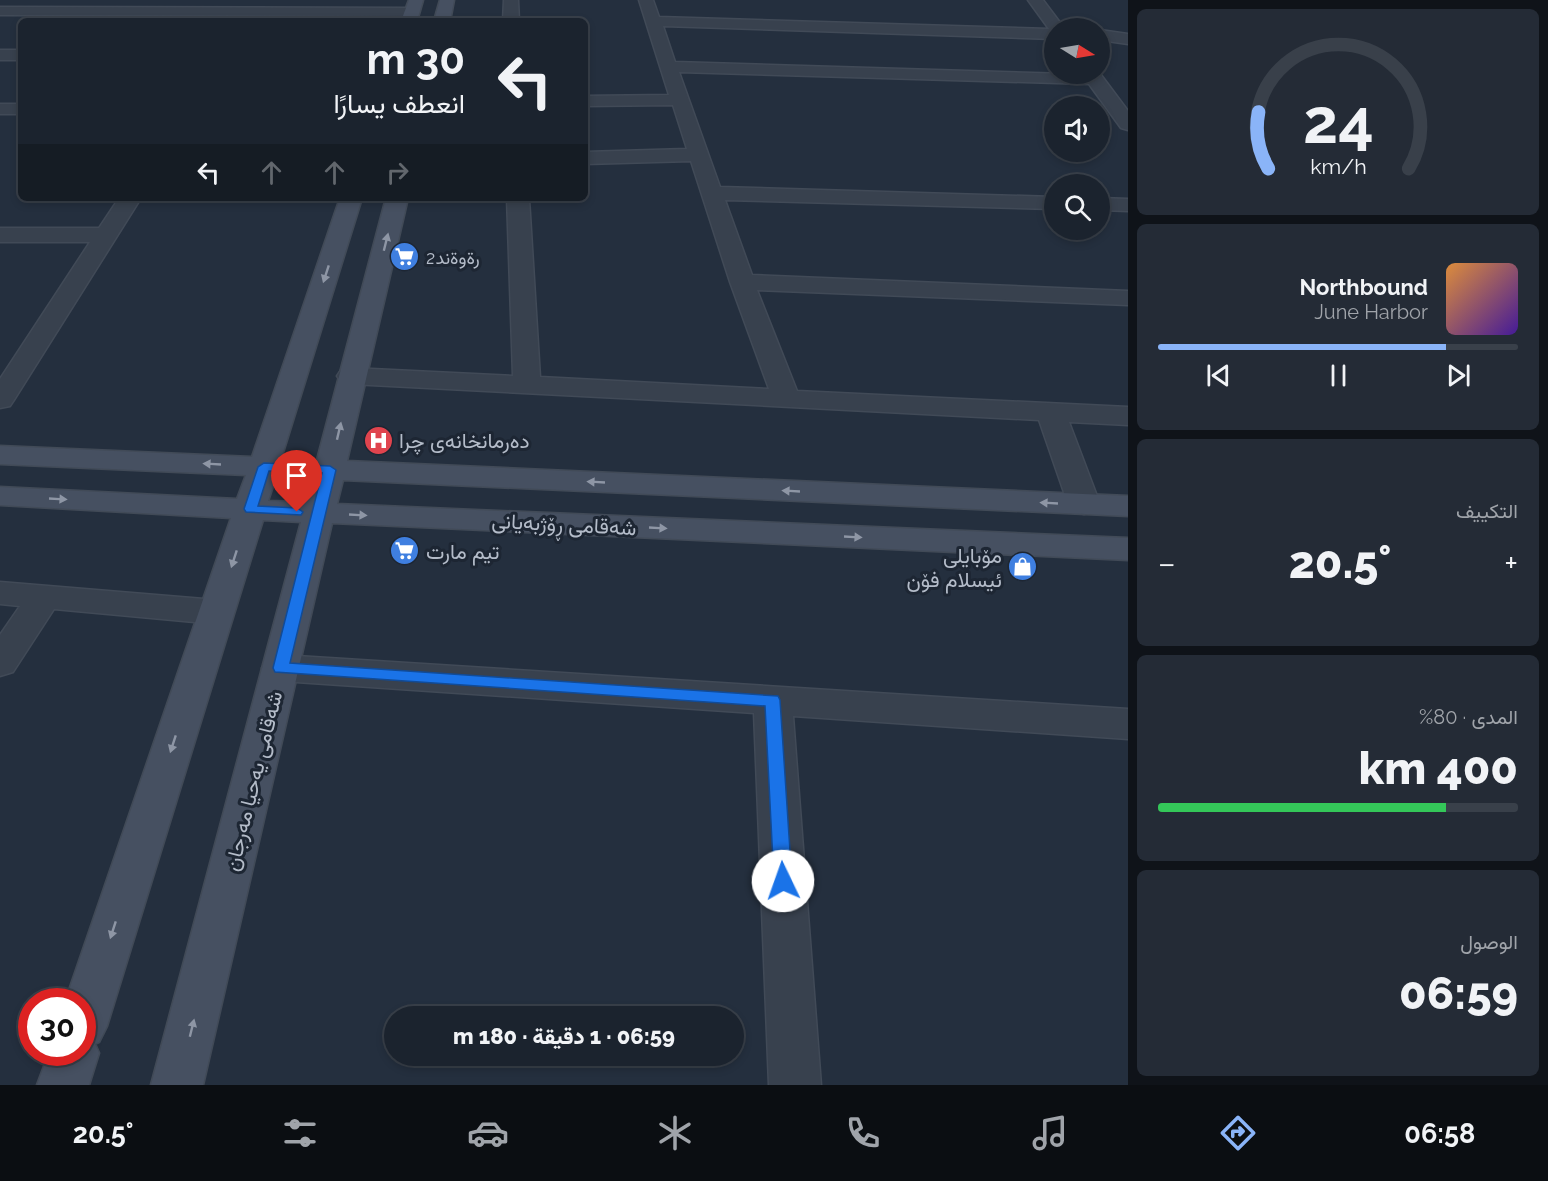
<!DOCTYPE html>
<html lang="ar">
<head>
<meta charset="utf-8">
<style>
  body { margin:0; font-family:Raleway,Vazirmatn,sans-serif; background:#242b36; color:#f1f3f6; direction:rtl; height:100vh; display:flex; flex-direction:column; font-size:22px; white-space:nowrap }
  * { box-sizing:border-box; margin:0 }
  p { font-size:20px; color:#a0a4aa }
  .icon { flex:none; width:33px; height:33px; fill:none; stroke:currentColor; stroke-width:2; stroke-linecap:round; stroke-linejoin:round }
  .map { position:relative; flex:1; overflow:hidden; direction:ltr }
  .drawer { display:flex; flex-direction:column; gap:9px; padding:9px; background:#0f1319; width:420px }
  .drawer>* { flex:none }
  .hud { position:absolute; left:18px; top:18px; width:570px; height:183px; border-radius:9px; box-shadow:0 3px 9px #0003,0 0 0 2px #39404a; direction:rtl; background:#1b232e; color:#f1f3f6; overflow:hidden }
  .needle { width:39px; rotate:101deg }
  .buttons { position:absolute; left:1044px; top:18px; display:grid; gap:12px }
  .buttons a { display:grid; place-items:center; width:66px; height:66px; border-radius:50%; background:#1b232e; box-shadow:0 3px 9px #0003,0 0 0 2px #39404a; font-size:30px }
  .speed { position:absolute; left:18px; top:988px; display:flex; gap:12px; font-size:30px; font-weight:700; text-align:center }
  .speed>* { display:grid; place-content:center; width:78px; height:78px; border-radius:50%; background:#1b232e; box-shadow:0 3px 9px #0003,0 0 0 2px #39404a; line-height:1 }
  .speed .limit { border:9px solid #d22; background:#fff; color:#111 }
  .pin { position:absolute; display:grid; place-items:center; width:51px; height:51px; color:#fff; margin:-62px -26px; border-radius:50% 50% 50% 0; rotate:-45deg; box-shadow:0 0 6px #0007 }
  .pin .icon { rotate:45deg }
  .me { position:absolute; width:66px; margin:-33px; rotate:357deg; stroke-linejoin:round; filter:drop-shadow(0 0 4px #0008) }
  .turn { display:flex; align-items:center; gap:21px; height:126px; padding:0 24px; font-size:27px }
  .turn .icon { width:78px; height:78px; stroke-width:2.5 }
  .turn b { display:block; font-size:42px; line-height:51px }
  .lanes { display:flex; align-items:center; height:57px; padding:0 24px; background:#0003; justify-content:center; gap:30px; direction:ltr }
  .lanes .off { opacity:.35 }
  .big { font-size:45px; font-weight:800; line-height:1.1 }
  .drawer .tile { flex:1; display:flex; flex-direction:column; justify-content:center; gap:9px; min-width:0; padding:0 21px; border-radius:9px; background:#242b36 }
  .drawer .dial { align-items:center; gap:0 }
  .dial svg { height:156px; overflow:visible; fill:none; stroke:#39404a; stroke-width:7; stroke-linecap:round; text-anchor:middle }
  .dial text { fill:#f1f3f6; stroke:none }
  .song { display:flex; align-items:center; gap:18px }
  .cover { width:72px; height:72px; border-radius:9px; background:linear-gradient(135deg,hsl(30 70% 55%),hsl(260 70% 35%)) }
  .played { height:6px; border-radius:3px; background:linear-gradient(90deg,#8ab4f8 80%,#39404a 80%) }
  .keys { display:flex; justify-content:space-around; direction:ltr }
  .heat { display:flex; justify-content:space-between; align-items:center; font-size:33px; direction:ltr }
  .charge { height:9px; border-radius:4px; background:linear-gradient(90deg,#34c759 80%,#39404a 0) }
  .trip { position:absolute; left:384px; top:1006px; width:360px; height:60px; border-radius:30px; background:#1b232e; box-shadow:0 3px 9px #0003,0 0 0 2px #39404a; font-weight:800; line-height:60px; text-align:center; direction:rtl }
  .dock { display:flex; height:96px; justify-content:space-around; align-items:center; background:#0b0e12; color:#a0a4aa }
  .dock .icon { width:42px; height:42px }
  .dock .on { color:#8ab4f8 }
  .dock b { font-size:27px; color:#f1f3f6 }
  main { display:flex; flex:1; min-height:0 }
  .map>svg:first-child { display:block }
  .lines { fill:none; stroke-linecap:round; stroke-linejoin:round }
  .street-casing { stroke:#414a57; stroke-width:3 }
  .secondary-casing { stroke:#414a57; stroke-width:3 }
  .street { fill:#38414e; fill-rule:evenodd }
  .secondary { fill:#465061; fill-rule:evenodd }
  .oneway { fill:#8e96a5 }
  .route { fill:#1a73e8; stroke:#114b97; stroke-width:1.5 }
  .labels { text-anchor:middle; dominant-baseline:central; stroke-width:6; stroke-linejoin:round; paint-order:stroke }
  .far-poi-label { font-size:18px; fill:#b4bcc9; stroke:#1d2633; text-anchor:start }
  .poi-label { font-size:21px; fill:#b4bcc9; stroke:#1d2633; text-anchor:start }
  .street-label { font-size:21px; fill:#b4bcc9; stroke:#1d2633 }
</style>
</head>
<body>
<main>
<section class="drawer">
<div class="tile dial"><svg viewBox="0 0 100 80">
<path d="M14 69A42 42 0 1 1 86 69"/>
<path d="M14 69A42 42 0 0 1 9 40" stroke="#8ab4f8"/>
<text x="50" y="56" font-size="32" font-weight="700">24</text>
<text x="50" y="72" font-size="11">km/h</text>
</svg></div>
<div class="tile">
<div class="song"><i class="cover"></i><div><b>Northbound</b><p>June Harbor</p></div></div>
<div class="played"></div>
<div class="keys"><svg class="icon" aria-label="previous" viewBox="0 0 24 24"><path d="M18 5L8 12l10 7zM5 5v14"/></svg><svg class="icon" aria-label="pause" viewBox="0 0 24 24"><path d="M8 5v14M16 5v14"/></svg><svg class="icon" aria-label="next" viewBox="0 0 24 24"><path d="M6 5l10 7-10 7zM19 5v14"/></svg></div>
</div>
<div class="tile"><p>التكييف</p>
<div class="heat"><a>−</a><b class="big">20.5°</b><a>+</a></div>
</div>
<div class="tile"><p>المدى · 80%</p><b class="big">400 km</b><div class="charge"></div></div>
<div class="tile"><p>الوصول</p><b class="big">06:59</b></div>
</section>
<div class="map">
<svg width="1128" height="1085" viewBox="0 0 1128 1085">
  <rect width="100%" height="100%" fill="#242f3e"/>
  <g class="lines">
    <defs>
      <path id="street" d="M 504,0 L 518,0 L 519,21 L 503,21 Z
        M 639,0 L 653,0 L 659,17 L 1049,29 L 1028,0 L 1043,0 L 1064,28 L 1054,28 L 1054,39 L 663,26 L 675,62 L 1101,75 L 1128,111 L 1128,130 L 1121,128 L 1089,84 L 679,72 L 720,187 L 1054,197 L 1054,209 L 725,200 L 752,275 L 1128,291 L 1128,305 L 757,290 L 797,391 L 1128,407 L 1128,425 L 1069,422 L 1100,504 L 1095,511 L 1084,514 L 1073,511 L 1068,504 L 1039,420 L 351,384 L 341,382 L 337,376 L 341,370 L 351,368 L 513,376 L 507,198 L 529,198 L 540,377 L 769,389 L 730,282 L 691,161 L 585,164 L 585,152 L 687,149 L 673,105 L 585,106 L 585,96 L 669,95 Z
        M 0,7 L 412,8 L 419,12 L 412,16 L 0,15 Z
        M 1100,30 L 1128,34 L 1128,44 L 1100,40 Z
        M 0,50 L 21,50 L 21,60 L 0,60 Z
        M 0,104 L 21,104 L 21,114 L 0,114 Z
        M 119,198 L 141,198 L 14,400 L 10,406 L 0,408 L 0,379 L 90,242 L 0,242 L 0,228 L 99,228 Z
        M 1100,198 L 1128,199 L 1128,211 L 1100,210 Z
        M 0,582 L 216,600 L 229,604 L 234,612 L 229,620 L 216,624 L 54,609 L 13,672 L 0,676 L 0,635 L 20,606 L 0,604 Z
        M 281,655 L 1128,709 L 1128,739 L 793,716 L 821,1085 L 769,1085 L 754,713 L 281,681 L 268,677 L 262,668 L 268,659 Z"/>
      <path id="secondary" d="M 409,0 L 423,0 L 417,21 L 401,21 Z
        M 440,0 L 454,0 L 450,21 L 434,21 Z
        M 340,198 L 362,198 L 281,459 L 317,460 L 386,198 L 408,198 L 347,461 L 1128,496 L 1128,516 L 343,480 L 337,504 L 1128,538 L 1128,560 L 332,523 L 203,1085 L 151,1085 L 301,522 L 263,520 L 107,1026 L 99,1042 L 95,1044 L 99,1053 L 89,1085 L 37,1085 L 49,1053 L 82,1053 L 82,1002 L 65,1002 L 231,518 L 0,505 L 0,487 L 237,499 L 246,475 L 0,464 L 0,446 L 252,457 ZM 276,477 L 312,478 L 306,502 L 268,501 Z"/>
    </defs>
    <use href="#street" class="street-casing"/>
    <use href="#secondary" class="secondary-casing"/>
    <use href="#street" class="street"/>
    <use href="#secondary" class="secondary"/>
  </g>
  <defs><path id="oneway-solid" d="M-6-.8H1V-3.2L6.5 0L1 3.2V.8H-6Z" transform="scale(1.5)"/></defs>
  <g class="oneway">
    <use href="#oneway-solid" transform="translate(386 242) rotate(-76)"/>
    <use href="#oneway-solid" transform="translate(326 274) rotate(108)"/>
    <use href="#oneway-solid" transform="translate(339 431) rotate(-77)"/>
    <use href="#oneway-solid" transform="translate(212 464) rotate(-177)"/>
    <use href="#oneway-solid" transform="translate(596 482) rotate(-177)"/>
    <use href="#oneway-solid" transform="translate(791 491) rotate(-177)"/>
    <use href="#oneway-solid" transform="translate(58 499) rotate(3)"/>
    <use href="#oneway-solid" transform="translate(1049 503) rotate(-177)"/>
    <use href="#oneway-solid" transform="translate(358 515) rotate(3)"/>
    <use href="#oneway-solid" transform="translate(658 528) rotate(3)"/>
    <use href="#oneway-solid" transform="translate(853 537) rotate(3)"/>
    <use href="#oneway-solid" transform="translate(234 559) rotate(108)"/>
    <use href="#oneway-solid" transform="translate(173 744) rotate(108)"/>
    <use href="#oneway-solid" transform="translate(113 930) rotate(108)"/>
    <use href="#oneway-solid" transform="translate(192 1028) rotate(-76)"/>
  </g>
  <path class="route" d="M 264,463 L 330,466 L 336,470 L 290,663 L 778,696 L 780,700 L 792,881 L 790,887 L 783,889 L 777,887 L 774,881 L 765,706 L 275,672 L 273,668 L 322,473 L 269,471 L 258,506 L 297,508 L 303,512 L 301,515 L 246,512 L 244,509 L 258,467 Z"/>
  <defs>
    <symbol id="supermarket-disc" viewBox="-11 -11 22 22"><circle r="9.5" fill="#3f7fe0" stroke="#1d2633"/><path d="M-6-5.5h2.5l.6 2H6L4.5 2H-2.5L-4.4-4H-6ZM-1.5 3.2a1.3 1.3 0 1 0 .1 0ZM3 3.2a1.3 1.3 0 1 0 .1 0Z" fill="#fff"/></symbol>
    <symbol id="hospital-disc" viewBox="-11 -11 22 22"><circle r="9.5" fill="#e0444e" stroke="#1d2633"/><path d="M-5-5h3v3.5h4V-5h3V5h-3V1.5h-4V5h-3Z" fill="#fff"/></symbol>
    <symbol id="shop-disc" viewBox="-11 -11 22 22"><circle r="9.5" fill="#3f7fe0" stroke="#1d2633"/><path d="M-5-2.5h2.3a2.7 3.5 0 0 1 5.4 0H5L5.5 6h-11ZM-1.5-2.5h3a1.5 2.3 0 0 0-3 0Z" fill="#fff"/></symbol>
  </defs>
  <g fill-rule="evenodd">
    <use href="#supermarket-disc" x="388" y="240" width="33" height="33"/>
    <use href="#hospital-disc" x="362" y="424" width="33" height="33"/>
    <use href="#supermarket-disc" x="388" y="534" width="33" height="33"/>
    <use href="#shop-disc" x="1006" y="550" width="33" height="33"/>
  </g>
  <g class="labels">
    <g class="far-poi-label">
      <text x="426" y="257">رةوةند2</text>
    </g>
    <g class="poi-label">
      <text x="399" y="440">دەرمانخانەی چرا</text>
      <text x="426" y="551">تیم مارت</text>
      <text x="1002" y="555" text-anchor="end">مۆبایلی<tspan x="1002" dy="24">ئیسلام فۆن</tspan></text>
    </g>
    <g class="street-label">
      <text transform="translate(564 524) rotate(3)">شەقامی ڕۆژبەیانی</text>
      <text transform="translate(253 781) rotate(-76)">شەقامی یەحیا مەرجان</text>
    </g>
  </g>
</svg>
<div class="buttons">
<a><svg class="needle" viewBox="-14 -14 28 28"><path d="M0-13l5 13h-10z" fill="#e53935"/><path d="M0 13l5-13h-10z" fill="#a0a4aa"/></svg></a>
<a><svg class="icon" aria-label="sound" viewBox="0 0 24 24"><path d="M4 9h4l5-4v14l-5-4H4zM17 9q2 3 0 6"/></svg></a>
<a><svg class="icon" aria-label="search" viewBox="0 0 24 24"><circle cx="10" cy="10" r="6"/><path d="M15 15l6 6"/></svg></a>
</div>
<div class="speed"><div class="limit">30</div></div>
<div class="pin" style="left:297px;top:512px;background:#d93025"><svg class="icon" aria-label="arrive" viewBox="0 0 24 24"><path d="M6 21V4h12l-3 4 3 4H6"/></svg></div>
<svg class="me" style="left:783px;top:881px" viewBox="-20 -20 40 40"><circle r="19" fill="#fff"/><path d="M0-13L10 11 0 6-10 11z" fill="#1a73e8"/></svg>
<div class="trip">06:59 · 1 دقيقة · 180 m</div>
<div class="hud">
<div class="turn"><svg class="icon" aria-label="left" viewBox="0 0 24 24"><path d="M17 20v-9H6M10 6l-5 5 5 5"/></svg><div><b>30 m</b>انعطف يسارًا</div></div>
<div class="lanes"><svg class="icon" aria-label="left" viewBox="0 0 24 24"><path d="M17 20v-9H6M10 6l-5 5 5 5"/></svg><svg class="icon off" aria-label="ahead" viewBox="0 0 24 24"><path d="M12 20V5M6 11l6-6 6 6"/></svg><svg class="icon off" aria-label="ahead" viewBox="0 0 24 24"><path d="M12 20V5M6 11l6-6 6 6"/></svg><svg class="icon off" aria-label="right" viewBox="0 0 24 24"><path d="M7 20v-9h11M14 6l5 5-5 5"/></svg></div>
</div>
</div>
</main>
<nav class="dock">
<b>06:58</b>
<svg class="icon on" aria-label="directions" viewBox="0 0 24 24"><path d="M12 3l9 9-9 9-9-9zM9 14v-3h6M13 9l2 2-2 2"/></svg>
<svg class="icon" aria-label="music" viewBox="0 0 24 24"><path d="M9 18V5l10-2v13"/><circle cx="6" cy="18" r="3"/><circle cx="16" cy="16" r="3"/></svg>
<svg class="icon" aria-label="phone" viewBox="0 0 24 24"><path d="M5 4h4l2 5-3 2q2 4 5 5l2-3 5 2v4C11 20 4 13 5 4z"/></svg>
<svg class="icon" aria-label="climate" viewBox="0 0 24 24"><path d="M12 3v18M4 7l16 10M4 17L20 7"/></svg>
<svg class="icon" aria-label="car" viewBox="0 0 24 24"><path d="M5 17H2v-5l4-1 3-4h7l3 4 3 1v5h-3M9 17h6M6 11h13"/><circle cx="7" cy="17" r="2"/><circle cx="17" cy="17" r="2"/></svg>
<svg class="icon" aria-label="filters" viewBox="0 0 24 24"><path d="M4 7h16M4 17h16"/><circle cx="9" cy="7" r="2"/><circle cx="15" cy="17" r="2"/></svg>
<b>20.5°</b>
</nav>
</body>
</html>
